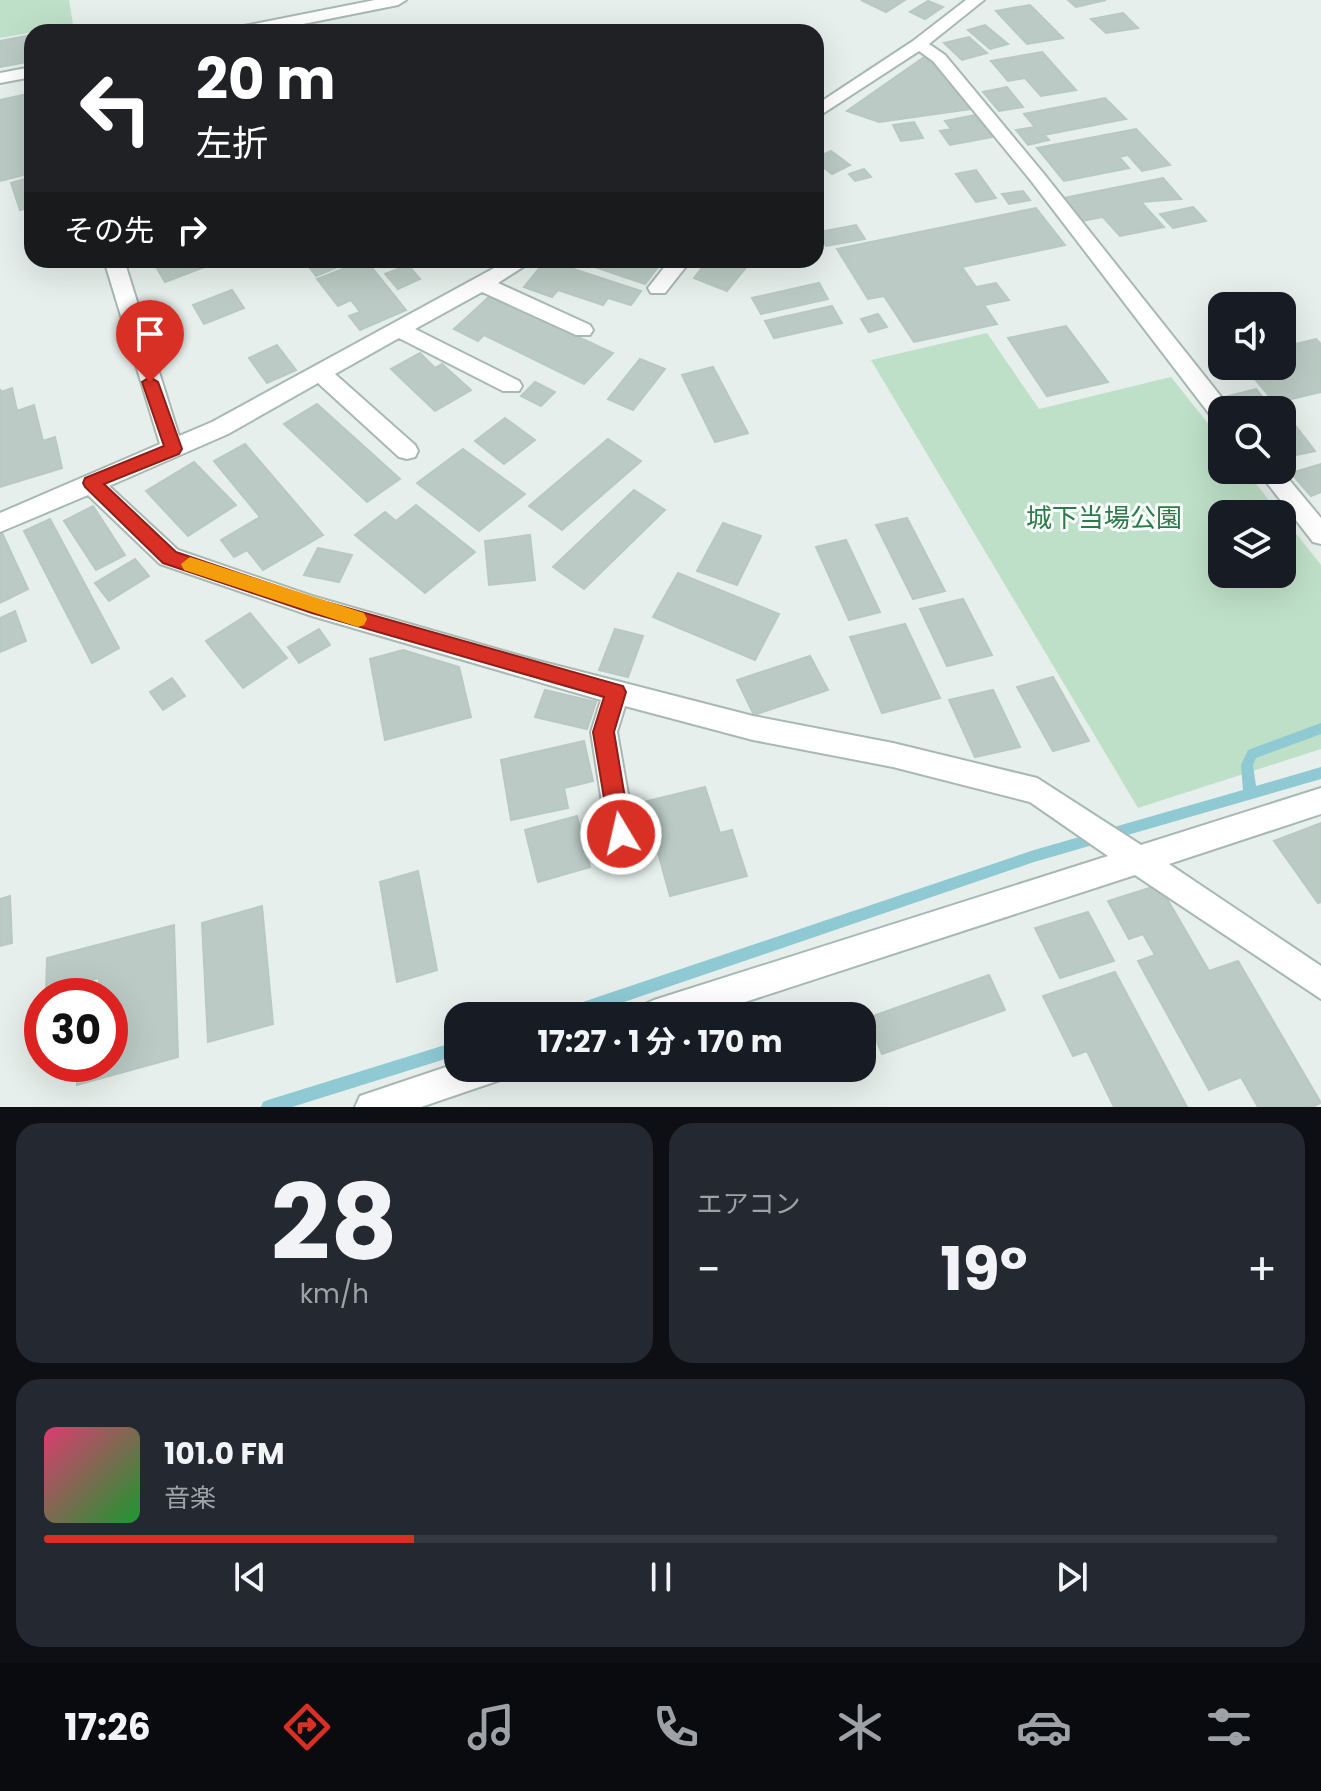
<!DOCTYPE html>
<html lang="ja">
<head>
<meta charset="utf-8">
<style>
  body { margin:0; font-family:Poppins,"Noto Sans JP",sans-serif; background:#242831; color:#f1f3f6; height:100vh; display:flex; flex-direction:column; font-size:30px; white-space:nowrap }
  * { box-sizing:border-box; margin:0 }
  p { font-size:26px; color:#9ea1a6 }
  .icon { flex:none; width:44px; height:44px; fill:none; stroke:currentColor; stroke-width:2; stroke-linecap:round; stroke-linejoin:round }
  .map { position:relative; height:1107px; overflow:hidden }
  .drawer { display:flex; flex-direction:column; gap:16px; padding:16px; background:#0d0f14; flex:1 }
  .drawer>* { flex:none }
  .hud { position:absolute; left:24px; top:24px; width:800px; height:244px; border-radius:24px; box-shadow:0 8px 32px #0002; background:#202124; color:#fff; overflow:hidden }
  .controls { position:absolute; left:1208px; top:292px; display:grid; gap:16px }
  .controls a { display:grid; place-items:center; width:88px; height:88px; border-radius:16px; background:#171b24; box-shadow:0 8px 32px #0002; font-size:40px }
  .speed { position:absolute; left:24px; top:978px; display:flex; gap:16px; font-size:40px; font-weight:700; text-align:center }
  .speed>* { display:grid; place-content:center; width:104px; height:104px; border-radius:50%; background:#171b24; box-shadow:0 8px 32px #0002; line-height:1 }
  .speed .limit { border:12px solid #d22; background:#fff; color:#111 }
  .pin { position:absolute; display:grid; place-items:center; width:68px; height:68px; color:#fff; margin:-82px -34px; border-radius:50% 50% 50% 0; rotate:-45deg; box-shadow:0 0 8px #0007 }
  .pin .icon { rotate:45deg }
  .me { position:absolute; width:88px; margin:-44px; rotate:351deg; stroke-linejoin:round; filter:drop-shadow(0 0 6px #0008) }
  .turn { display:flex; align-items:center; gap:28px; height:168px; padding:0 40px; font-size:36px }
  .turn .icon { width:104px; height:104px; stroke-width:2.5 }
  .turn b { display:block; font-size:56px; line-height:68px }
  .then { display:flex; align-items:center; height:76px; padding:0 40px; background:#0003; gap:16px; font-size:30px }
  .big { font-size:60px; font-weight:700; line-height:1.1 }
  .drawer .tile { flex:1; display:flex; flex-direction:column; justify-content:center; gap:12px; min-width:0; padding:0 28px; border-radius:24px; background:#242831 }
  .drawer .dial { align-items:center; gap:0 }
  .dial b { font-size:104px; line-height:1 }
  .song { display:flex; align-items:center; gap:24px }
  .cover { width:96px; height:96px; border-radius:12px; background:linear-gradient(135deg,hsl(340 70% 55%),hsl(130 70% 35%)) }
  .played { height:8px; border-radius:4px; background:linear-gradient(90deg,#d93025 30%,#363941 30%) }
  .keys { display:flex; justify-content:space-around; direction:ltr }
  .heat { display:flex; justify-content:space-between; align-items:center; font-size:44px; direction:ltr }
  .drawer .tiles { flex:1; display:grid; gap:16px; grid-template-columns:1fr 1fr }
  .tile:last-child { grid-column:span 2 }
  .trip { position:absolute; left:444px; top:1002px; width:432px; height:80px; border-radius:24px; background:#171b24; box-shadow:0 8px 32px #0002; font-weight:700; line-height:80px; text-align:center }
  .dock { display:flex; height:128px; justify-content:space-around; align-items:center; background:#090b0e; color:#9ea1a6 }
  .dock .icon { width:56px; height:56px }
  .dock .selected { color:#d93025 }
  .dock b { font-size:36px; color:#f1f3f6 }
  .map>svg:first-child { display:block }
  .green { fill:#bfe0c8 }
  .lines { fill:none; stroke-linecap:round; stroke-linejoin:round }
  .stream { fill:#8ec9d4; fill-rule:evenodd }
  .building { fill:#bbcac4; stroke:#b8c9c2; stroke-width:2 }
  .minor-casing { stroke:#a8b8b2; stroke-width:4 }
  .minor { fill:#fff; fill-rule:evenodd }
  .route { fill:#d93025; stroke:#8d1f18; stroke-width:2 }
  .slow { fill:#f59e0b }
  .labels { text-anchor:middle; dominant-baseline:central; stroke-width:6; stroke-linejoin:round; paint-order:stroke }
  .park-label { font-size:26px; fill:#2d7a4b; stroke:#f7fbf9 }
</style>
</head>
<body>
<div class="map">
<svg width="1321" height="1107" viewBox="0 0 1321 1107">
  <rect width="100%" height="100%" fill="#e6efeb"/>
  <path class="green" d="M 0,0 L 69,0 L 73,25 L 0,38 Z
    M 987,333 L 1039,409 L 1171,377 L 1222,441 L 1222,470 L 1245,470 L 1280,514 L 1222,514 L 1222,574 L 1282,574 L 1282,516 L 1321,565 L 1321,749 L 1138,808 L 871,360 Z"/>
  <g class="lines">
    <path class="stream" d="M 1321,723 L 1321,734 L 1256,758 L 1253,765 L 1256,786 L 1321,767 L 1321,779 L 1034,862 L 583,1016 L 555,1016 L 557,1011 L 562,1009 L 1034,850 L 1243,790 L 1241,765 L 1248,750 Z
      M 458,1041 L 458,1055 L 292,1107 L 261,1107 L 263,1102 L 268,1100 Z"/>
  </g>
  <path class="building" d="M 861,0 L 905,0 L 886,12 Z
    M 1068,0 L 1106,0 L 1076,7 Z
    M 928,1 L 943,7 L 925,19 L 910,12 Z
    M 1030,5 L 1063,38 L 1027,44 L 996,11 Z
    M 1123,13 L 1138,28 L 1106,33 L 1091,19 Z
    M 985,25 L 1008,44 L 990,49 L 968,30 Z
    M 32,35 L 32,61 L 0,67 L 0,41 Z
    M 969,37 L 987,53 L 962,60 L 944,43 Z
    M 1042,52 L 1076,90 L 1041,96 L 1025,78 L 1008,81 L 991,61 Z
    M 924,57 L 937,62 L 971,109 L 879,122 L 847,111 Z
    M 1007,87 L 1023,107 L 999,111 L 983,92 Z
    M 32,93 L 32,173 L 0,181 L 0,100 Z
    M 1105,98 L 1126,119 L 1044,135 L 1049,140 L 1028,145 L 1016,130 L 1035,127 L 1024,114 Z
    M 975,115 L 992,137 L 950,145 L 940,131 L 951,129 L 945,121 Z
    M 914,122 L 923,138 L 901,141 L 893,125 Z
    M 1136,129 L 1170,165 L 1142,171 L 1128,155 L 1119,157 L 1129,168 L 1064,181 L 1037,148 Z
    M 831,151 L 850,165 L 832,174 L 816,162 L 816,158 Z
    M 864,169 L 871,177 L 855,181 L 849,174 Z
    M 976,170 L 996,198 L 976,202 L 956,174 Z
    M 32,177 L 32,207 L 20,210 L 11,183 Z
    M 1163,178 L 1181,199 L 1141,202 L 1164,227 L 1120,236 L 1103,217 L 1082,221 L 1064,198 Z
    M 1023,191 L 1030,200 L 1009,204 L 1002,194 Z
    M 1193,207 L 1206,221 L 1173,228 L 1160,214 Z
    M 1036,208 L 1065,245 L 962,267 L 976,287 L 996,283 L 1009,300 L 984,305 L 997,324 L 914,342 L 884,296 L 868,299 L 837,249 Z
    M 856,225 L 865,239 L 826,246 L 819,232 Z
    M 168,260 L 217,260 L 218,262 L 165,282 L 155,265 Z
    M 304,260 L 354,260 L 316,276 Z
    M 366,260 L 406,310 L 360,330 L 349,316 L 360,312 L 351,300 L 338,306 L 317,279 Z
    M 546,260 L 641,291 L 631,305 L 608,298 L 603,305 L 558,290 L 552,297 L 524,287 Z
    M 589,260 L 651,260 L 661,263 L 645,284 L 586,264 Z
    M 708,260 L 752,260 L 727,291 L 694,278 Z
    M 408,265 L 420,279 L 398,289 L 385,274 Z
    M 819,283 L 828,299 L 761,314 L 752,298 Z
    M 232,290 L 244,308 L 204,324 L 193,305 Z
    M 490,296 L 613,353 L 584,384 L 484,335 L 478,341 L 454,329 Z
    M 832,306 L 842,323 L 774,338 L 765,321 Z
    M 878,314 L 887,327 L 869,332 L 861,319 Z
    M 1066,326 L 1108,382 L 1047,396 L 1008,338 Z
    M 1316,339 L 1321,344 L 1321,392 L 1275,403 L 1244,366 L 1282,366 L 1282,347 Z
    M 277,345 L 296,370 L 267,383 L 249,358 Z
    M 420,353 L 435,368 L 442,364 L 471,390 L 435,411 L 391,369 Z
    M 640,359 L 665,369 L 633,410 L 608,399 Z
    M 713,367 L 748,433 L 715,442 L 682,375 Z
    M 535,382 L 555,392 L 541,406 L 521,396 Z
    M 12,388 L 17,411 L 34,405 L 43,441 L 55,437 L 62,468 L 0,487 L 0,389 L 1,392 Z
    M 1256,389 L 1273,410 L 1239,410 L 1228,396 Z
    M 317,404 L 400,479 L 367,502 L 284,424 Z
    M 505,418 L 535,440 L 504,464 L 475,441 Z
    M 1295,425 L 1315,451 L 1287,457 L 1282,449 L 1282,427 Z
    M 608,439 L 641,461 L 562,530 L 529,506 Z
    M 245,444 L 323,535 L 263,570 L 247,550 L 234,557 L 221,540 L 260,517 L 214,461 Z
    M 463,449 L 525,494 L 479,531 L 417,483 Z
    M 194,462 L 236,505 L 188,536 L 146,491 Z
    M 1321,464 L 1321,492 L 1311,496 L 1291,473 Z
    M 634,490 L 665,510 L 584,589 L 553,567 Z
    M 416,505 L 475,552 L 425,593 L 355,535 L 385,512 L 396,521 Z
    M 93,506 L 125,555 L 96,570 L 64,521 Z
    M 907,518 L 945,591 L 913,599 L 876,525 Z
    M 50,519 L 119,648 L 92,663 L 24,531 Z
    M 723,523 L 761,536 L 737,585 L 697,571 Z
    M 2,533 L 28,589 L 0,603 L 0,534 Z
    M 530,535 L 535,580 L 489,585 L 485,541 Z
    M 846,540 L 880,612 L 849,620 L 816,547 Z
    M 318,548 L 352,555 L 339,582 L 304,575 Z
    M 135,559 L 149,576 L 109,601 L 95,583 Z
    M 678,573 L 779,614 L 755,660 L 653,617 Z
    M 963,599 L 992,655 L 947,666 L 920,609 Z
    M 15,611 L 26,641 L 0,652 L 0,618 Z
    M 250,613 L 287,658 L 243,688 L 206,641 Z
    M 905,624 L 940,698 L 882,713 L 850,637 Z
    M 319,629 L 330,645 L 299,663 L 288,647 Z
    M 615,629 L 643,636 L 628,677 L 599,670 Z
    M 403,650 L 459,667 L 471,717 L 385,740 L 370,659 Z
    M 810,656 L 828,690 L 754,715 L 737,680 Z
    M 1053,677 L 1089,741 L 1053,751 L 1017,687 Z
    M 172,678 L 185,696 L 163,710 L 150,692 Z
    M 545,690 L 596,702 L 587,729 L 535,717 Z
    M 993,690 L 1020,747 L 975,757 L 949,700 Z
    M 584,741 L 593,781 L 564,788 L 568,808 L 511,820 L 501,760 Z
    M 705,787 L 720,833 L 732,830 L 747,876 L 670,896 L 644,802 Z
    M 577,816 L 590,867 L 538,882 L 525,830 Z
    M 1321,823 L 1321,902 L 1318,903 L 1274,841 Z
    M 418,871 L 437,970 L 397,982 L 380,882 Z
    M 1159,885 L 1209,971 L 1238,961 L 1321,1103 L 1312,1107 L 1258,1107 L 1241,1077 L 1209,1090 L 1138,961 L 1155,955 L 1143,934 L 1129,939 L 1108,901 Z
    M 10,896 L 12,943 L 0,946 L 0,899 Z
    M 262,906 L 273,1024 L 208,1042 L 202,923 Z
    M 1088,912 L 1114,961 L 1060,978 L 1035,928 Z
    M 174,925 L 178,1057 L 77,1085 L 77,1064 L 110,1064 L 110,996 L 99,996 L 99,978 L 46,992 L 47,958 Z
    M 1115,972 L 1187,1107 L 1114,1107 L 1087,1051 L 1073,1056 L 1043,996 Z
    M 989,975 L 1005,1010 L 882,1054 L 867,1018 Z"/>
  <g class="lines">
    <defs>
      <path id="minor" d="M 375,0 L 406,0 L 398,5 L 263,32 L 231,32 L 239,27 Z
        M 966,0 L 984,0 L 929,44 L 945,55 L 1044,174 L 1230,408 L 1222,410 L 1222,422 L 1214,420 L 1032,182 L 933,61 L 919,51 L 816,118 L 816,105 L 913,41 Z
        M 32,67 L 32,77 L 0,83 L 0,73 Z
        M 104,260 L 124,260 L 179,436 L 212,422 L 509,260 L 534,260 L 498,283 L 590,325 L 593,330 L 590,335 L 576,335 L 482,292 L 415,329 L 519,381 L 522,386 L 519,391 L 503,391 L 399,338 L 335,374 L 415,445 L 418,451 L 415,457 L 407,459 L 399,457 L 318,383 L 228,434 L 109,486 L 178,550 L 312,596 L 535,660 L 753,716 L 893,743 L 1037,778 L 1141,845 L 1321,788 L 1321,814 L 1169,864 L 1321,966 L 1321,999 L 1135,875 L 702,1016 L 638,1016 L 643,1005 L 654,1000 L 1108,856 L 1030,802 L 893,767 L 753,740 L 625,706 L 617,732 L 635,834 L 631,844 L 621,847 L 611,844 L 607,834 L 591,732 L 601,700 L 312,616 L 160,564 L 88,495 L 0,532 L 0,513 L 160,444 Z
        M 670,260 L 691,260 L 665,293 L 651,293 L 648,288 Z
        M 1257,470 L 1281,470 L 1321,518 L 1321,544 L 1313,542 Z
        M 458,1063 L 458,1068 L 508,1068 L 503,1079 L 421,1107 L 355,1107 L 360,1096 Z"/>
    </defs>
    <use href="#minor" class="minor-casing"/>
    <use href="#minor" class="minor"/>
  </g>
  <path class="route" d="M 150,377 L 158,382 L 182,449 L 179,454 L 104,484 L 176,552 L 312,598 L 623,686 L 626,692 L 614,732 L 631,834 L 628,842 L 621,845 L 613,842 L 610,834 L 593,732 L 604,697 L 312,613 L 163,563 L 85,487 L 83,483 L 85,478 L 164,446 L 142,382 Z"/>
  <path class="slow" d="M 190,557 L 364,613 L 367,619 L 364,625 L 358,627 L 184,570 L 181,564 Z"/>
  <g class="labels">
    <g class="park-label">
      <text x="1104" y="518">城下当場公園</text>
    </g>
  </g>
</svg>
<div class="controls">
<a><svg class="icon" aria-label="sound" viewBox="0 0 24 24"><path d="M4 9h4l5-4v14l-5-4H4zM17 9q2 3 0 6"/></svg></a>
<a><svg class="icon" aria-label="search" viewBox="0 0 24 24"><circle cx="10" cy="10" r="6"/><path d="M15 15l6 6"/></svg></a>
<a><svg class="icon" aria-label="layers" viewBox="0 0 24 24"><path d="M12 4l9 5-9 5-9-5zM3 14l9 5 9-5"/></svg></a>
</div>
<div class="speed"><div class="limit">30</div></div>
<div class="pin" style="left:150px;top:382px;background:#d93025"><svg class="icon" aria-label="arrive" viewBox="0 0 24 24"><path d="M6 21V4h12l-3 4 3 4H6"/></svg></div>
<svg class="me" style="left:621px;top:834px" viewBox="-20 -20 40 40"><circle r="17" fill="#d93025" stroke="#fff" stroke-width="3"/><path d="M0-11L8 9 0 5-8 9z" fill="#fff"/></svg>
<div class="trip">17:27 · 1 分 · 170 m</div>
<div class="hud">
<div class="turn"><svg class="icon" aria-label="left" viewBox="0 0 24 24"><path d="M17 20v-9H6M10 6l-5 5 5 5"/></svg><div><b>20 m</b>左折</div></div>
<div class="then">その先<svg class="icon" aria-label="right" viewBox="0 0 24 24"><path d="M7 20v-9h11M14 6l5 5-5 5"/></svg></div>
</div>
</div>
<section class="drawer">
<div class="tiles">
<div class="tile dial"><b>28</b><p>km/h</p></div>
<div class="tile"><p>エアコン</p>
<div class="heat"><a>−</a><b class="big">19°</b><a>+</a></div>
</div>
<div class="tile">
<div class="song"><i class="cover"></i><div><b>101.0 FM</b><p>音楽</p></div></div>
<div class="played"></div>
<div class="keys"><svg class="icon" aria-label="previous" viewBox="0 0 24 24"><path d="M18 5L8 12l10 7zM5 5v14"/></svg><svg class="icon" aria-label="pause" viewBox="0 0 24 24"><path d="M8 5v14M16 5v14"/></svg><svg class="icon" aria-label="next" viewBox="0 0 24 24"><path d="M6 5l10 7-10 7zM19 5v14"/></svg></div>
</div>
</div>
</section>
<nav class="dock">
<b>17:26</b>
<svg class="icon selected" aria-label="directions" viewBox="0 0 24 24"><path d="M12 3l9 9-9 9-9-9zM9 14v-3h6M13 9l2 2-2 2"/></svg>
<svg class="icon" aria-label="music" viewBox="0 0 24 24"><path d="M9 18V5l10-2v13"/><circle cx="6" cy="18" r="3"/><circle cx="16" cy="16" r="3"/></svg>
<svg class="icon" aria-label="phone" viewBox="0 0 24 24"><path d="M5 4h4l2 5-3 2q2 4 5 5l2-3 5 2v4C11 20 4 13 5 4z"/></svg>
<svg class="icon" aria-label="climate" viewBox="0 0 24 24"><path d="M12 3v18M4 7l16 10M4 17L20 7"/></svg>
<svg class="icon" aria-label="car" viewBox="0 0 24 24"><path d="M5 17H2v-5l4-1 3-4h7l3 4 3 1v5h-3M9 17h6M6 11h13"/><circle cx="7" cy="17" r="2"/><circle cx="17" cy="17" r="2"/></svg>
<svg class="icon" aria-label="filters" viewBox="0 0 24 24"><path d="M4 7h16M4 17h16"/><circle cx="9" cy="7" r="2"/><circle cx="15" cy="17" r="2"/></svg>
</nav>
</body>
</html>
